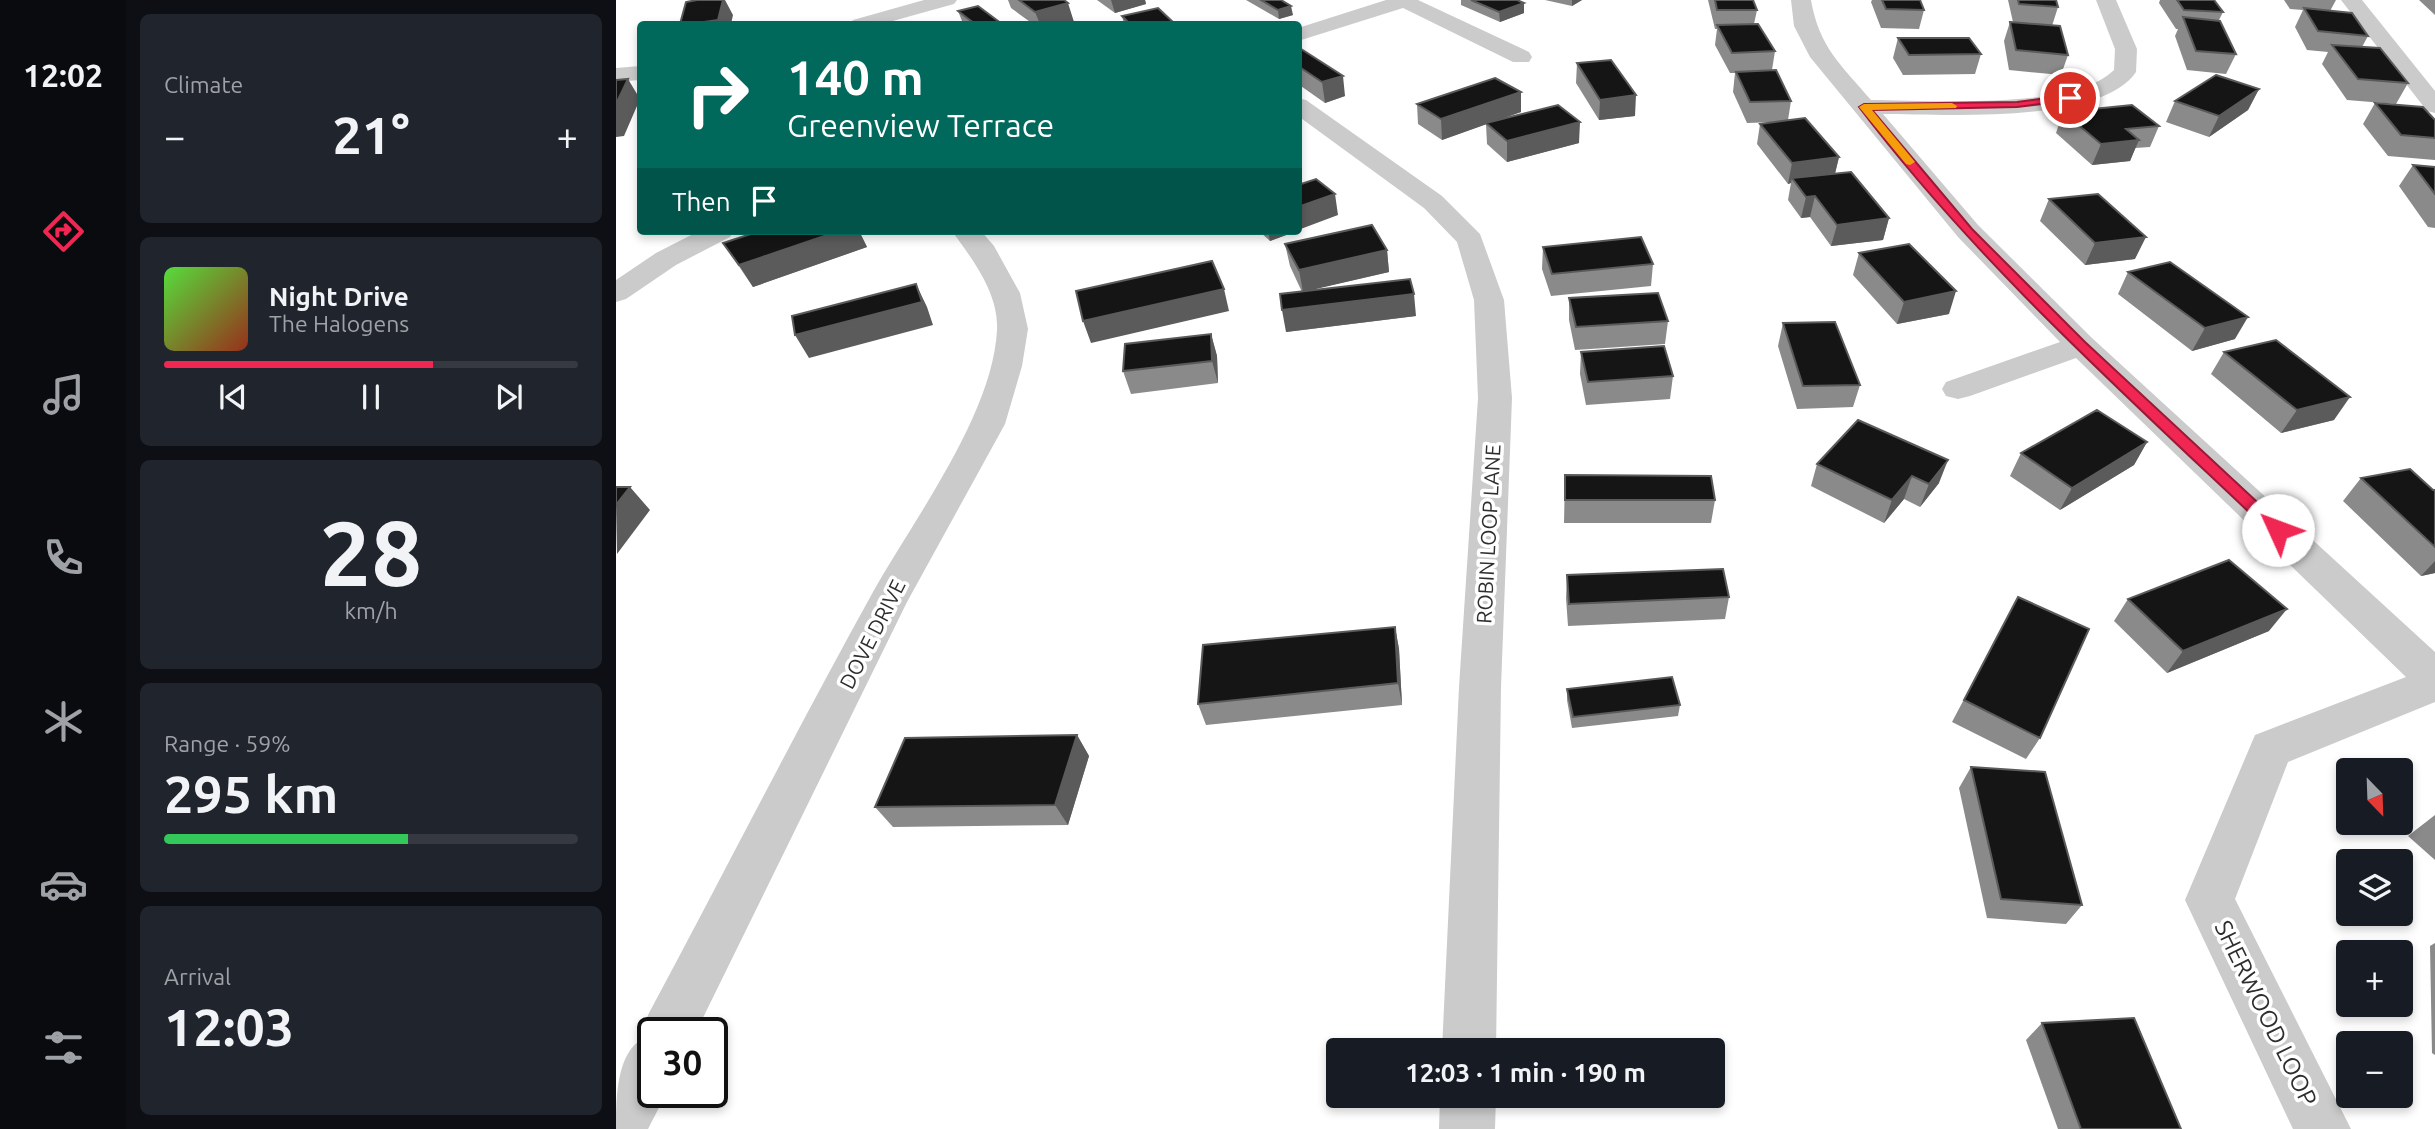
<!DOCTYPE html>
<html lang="en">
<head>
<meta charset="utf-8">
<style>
  body { margin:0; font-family:Ubuntu,sans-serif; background:#20242c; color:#f1f3f6; height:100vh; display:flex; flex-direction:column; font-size:26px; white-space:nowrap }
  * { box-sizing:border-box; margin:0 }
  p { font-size:23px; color:#9ea1a6 }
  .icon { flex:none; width:38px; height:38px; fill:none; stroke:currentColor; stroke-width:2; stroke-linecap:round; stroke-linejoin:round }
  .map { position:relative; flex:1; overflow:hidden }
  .details { display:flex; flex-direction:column; gap:14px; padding:14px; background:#0d0f14; width:490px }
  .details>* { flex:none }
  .hud { position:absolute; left:21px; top:21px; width:665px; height:214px; border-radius:7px; box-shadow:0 4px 10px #0003; background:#00695c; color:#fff; overflow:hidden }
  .needle { width:46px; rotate:157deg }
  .fabs { position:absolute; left:1720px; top:758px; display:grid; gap:14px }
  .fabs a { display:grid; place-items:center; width:77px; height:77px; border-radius:7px; background:#171b24; box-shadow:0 4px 10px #0003; font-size:35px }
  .speed { position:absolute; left:21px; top:1017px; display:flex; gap:14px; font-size:35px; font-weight:700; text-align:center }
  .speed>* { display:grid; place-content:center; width:91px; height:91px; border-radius:50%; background:#171b24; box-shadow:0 4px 10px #0003; line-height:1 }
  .speed .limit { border:4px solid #111; border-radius:10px; background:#fff; color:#111 }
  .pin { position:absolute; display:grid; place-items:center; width:60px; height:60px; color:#fff; margin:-30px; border:4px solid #fff; border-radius:50%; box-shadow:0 2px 7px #0007 }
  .me { position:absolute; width:77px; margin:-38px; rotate:313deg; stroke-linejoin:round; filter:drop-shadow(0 0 5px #0008) }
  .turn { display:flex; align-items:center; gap:24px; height:147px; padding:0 35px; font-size:32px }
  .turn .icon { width:91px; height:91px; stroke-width:2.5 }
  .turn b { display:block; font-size:49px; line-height:60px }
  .then { display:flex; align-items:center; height:66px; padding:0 35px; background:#0003; gap:14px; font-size:26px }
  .big { font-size:52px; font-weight:700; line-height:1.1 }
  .details .widget { flex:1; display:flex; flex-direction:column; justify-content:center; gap:10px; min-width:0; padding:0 24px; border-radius:10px; background:#20242c }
  .details .dial { align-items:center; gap:0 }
  .dial b { font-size:91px; line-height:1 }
  .song { display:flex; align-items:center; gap:21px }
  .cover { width:84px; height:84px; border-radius:10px; background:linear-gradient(135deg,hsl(110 70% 55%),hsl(10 70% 35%)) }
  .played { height:7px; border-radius:4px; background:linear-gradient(90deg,#f02653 65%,#363941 65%) }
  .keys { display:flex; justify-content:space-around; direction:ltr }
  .heat { display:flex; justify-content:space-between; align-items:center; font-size:38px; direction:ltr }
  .charge { height:10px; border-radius:5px; background:linear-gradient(90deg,#34c759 59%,#363941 0) }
  .trip { position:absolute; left:710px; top:1038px; width:399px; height:70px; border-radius:7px; background:#171b24; box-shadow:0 4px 10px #0003; font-weight:700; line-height:70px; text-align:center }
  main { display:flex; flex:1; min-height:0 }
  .menu { display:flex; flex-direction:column; width:126px; justify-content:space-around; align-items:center; background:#090b0e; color:#9ea1a6 }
  .menu .icon { width:49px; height:49px }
  .menu .selected { color:#f02653 }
  .menu b { font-size:32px; color:#f1f3f6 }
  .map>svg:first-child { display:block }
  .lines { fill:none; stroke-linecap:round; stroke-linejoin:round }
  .street { fill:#cbcbcb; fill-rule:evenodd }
  .wall { fill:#8a8a8a }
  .shaded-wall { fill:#5b5b5b }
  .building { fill:#151515; stroke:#5b5b5b; stroke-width:2 }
  .route { fill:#f02653; stroke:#9c1936; stroke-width:2 }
  .slow { fill:#f59e0b }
  .labels { text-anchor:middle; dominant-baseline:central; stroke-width:7; stroke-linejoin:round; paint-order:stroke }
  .street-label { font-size:21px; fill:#2e2e2e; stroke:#fff }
  .near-street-label { font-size:24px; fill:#2e2e2e; stroke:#fff }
</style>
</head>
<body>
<main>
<nav class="menu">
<b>12:02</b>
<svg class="icon selected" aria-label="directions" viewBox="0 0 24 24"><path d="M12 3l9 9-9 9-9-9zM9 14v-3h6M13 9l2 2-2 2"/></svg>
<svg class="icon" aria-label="music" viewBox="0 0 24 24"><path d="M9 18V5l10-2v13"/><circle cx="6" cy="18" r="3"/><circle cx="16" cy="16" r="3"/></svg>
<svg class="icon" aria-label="phone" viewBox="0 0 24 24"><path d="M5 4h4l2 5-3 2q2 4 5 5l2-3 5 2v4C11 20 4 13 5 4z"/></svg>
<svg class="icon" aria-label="climate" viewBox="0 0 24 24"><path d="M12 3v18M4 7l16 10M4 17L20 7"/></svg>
<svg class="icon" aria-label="car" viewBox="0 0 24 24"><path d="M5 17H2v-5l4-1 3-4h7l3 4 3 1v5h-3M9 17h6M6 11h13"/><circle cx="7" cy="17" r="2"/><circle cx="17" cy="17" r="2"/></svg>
<svg class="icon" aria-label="filters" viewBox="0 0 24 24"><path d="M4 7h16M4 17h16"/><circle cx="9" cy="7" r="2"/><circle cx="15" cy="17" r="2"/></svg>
</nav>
<section class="details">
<div class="widget"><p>Climate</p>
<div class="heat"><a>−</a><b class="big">21°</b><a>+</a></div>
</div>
<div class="widget">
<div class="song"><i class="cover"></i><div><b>Night Drive</b><p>The Halogens</p></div></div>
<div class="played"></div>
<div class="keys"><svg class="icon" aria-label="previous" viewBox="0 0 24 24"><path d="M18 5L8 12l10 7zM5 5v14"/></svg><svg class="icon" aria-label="pause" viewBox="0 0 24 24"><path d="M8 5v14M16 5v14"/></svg><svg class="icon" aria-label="next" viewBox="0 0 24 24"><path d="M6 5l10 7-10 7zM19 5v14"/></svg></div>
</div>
<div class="widget dial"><b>28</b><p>km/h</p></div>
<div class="widget"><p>Range · 59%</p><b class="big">295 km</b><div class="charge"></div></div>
<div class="widget"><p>Arrival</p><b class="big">12:03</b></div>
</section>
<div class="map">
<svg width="1819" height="1129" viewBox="0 0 1819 1129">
  <rect width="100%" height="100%" fill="#fff"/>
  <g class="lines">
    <path class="street" d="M 308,0 L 341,0 L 338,4 L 266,24 L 234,24 L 237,20 Z
      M 770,0 L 802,0 L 913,52 L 916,57 L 913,62 L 897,62 L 787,8 L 682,41 L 682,28 Z
      M 1175,0 L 1195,0 C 1203,47 1225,65 1255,100 C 1313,100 1457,111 1498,70 L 1499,49 L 1480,0 L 1500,0 L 1521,49 L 1520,72 C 1484,125 1327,114 1267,114 L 1362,225 L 1476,338 L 1819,652 L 1819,702 L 1672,762 L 1619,899 L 1735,1129 L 1677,1129 L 1569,900 L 1639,735 L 1790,677 L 1460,358 L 1354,396 L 1342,399 L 1330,396 L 1326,389 L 1330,382 L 1444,342 L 1342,237 L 1194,57 L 1178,26 Z
      M 1725,0 L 1746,0 L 1819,91 L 1819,113 L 1811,111 Z
      M 24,66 L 24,80 L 0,82 L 0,68 Z
      M 682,98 L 690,100 L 826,196 L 864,234 L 888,300 L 896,398 L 885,687 L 880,1050 L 826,1050 L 843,687 L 862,398 L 858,300 L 841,242 L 808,208 L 682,116 Z
      M 83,231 L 118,231 L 114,237 L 60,265 L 10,299 L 0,302 L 0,280 L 40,253 Z
      M 336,231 L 365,231 L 378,246 L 404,293 L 412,329 L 406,366 L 389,424 L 291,602 L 80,1032 L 37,1032 L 37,1092 L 51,1092 L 32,1129 L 0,1129 C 0,1099 0,1052 28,1038 L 25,1032 L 33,1013 C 108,873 180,731 257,592 C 298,519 377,414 381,330 C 383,293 356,259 336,231 Z
      M 824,1096 L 880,1096 L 879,1129 L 823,1129 Z"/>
  </g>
  <path class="wall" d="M 392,0 L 448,0 L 458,22 L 448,24 L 417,24 L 395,8 Z
    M 481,0 L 529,0 L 530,4 L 499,13 Z
    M 630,0 L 665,0 L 677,15 L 663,19 Z
    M 845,0 L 901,0 L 908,3 L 908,13 L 884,22 L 845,5 Z
    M 929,0 L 966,0 L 956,6 Z
    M 1092,0 L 1137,0 L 1141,10 L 1138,24 L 1159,51 L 1156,70 L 1175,101 L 1172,120 L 1223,157 L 1219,173 L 1273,218 L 1267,240 L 1215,246 L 1194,217 L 1185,218 L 1172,200 L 1175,183 L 1172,184 L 1141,144 L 1144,124 L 1160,122 L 1131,123 L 1117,92 L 1119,73 L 1114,73 L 1099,45 L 1101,29 L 1099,29 Z
    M 1256,0 L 1304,0 L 1308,10 L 1303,29 L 1265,28 L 1255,2 Z
    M 1392,0 L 1440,0 L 1442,7 L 1436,26 L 1452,55 L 1445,75 L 1393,70 L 1388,41 L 1394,22 L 1397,22 Z
    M 1544,0 L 1598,0 L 1607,12 L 1603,20 L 1620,54 L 1610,74 L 1571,70 L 1559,36 L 1562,29 L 1560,29 L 1543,3 Z
    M 1668,0 L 1720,0 L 1714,11 L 1752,36 L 1746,47 L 1792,83 L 1780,104 L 1731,100 L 1706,64 L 1712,52 L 1691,50 L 1679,27 L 1687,10 L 1674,9 Z
    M 1803,0 L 1819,0 L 1819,15 Z
    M 342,11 L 386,24 L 350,24 L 346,21 Z
    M 506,16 L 559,24 L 508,24 Z
    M 1282,38 L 1365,54 L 1359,74 L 1287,75 L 1277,58 Z
    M 682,47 L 729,96 L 709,103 L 682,84 Z
    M 961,63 L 1019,116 L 983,120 L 960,83 Z
    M 1643,89 L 1632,110 L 1593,137 L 1550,122 L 1559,101 Z
    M 1759,103 L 1819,120 L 1819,160 L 1772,156 L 1747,124 Z
    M 801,104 L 905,112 L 885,119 L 963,143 L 891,162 L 871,144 L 870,124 L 826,140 L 802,124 Z
    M 1447,112 L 1543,126 L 1534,147 L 1519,148 L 1514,161 L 1476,165 L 1440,133 Z
    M 1797,165 L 1819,167 L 1819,228 L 1812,227 L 1783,186 Z
    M 1433,199 L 1519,259 L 1469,265 L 1424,221 Z
    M 144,231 L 243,231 L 251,247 L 137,287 L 107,243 Z
    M 643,231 L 681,231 L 654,241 Z
    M 669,244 L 771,250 L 773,272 L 689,291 L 800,316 L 670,332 L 686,292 L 674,266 Z
    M 927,247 L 1037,264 L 1035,286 L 935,296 L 926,269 Z
    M 1243,253 L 1333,314 L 1281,324 L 1237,275 Z
    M 1512,272 L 1619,339 L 1576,351 L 1502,294 Z
    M 953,298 L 1052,321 L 1049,344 L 959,350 L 953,320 Z
    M 1167,323 L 1244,385 L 1237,407 L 1181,409 L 1162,346 Z
    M 595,334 L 601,356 L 602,383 L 515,394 L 507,371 Z
    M 965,352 L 1057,376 L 1054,399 L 970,405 L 964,374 Z
    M 1608,352 L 1718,420 L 1665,433 L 1595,374 Z
    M 1242,420 L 1323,483 L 1304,507 L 1288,499 L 1268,523 L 1195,486 L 1201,464 Z
    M 1531,442 L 1518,465 L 1444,510 L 1394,476 L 1405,453 Z
    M 949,475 L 1099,500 L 1095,523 L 948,523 Z
    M 1745,478 L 1819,490 L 1819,573 L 1805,576 L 1727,501 Z
    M 951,575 L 1113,597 L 1109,619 L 952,626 L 950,598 Z
    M 1402,597 L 1424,738 L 1410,759 L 1336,722 Z
    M 1512,599 L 1653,631 L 1551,673 L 1498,621 Z
    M 779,627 L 783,649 L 786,705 L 590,725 L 582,704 Z
    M 951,689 L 1064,705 L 1062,716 L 956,728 L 951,700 Z
    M 461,735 L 473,756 L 452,825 L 277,827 L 259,807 Z
    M 1355,767 L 1466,905 L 1450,924 L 1371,918 L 1343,788 Z
    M 1819,815 L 1819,860 L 1792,836 Z
    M 1819,943 L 1819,1055 L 1816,1053 L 1814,946 Z
    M 1426,1023 L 1565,1129 L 1442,1129 L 1410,1040 Z"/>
  <path class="shaded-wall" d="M 107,0 L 109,0 L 117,15 L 115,24 L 74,24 Z
    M 495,0 L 529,0 L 530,4 L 499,13 Z
    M 956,0 L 966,0 L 956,6 Z
    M 452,3 L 458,22 L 448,24 L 424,24 L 419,12 Z
    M 908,3 L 908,13 L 884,22 L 883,12 Z
    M 675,6 L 677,15 L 663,19 L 662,10 Z
    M 727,76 L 729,96 L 709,103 L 706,82 Z
    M 12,79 L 24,99 L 8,136 L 0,137 L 0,104 Z
    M 1643,89 L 1632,110 L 1593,137 L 1603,116 Z
    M 905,92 L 905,112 L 826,140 L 825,119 Z
    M 1020,95 L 1019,116 L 983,120 L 984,100 Z
    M 964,122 L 963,143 L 891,162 L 891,141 Z
    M 1523,140 L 1514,161 L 1476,165 L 1485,144 Z
    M 1223,157 L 1218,178 L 1176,178 L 1175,183 L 1172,184 L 1176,163 Z
    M 719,194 L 722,215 L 682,230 L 682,207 Z
    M 1199,196 L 1194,217 L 1185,218 L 1190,197 Z
    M 1273,218 L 1267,240 L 1215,246 L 1221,225 Z
    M 223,231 L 243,231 L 251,247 L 137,287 L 123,265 Z
    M 652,231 L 681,231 L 654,241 Z
    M 1530,237 L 1519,259 L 1469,265 L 1479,243 Z
    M 771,250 L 773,272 L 687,292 L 683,270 Z
    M 300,284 L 311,307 L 317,325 L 193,358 L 179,335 Z
    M 608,289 L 613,311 L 475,343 L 467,321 Z
    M 1340,291 L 1333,314 L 1281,324 L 1288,302 Z
    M 798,294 L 800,316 L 670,332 L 666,310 Z
    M 1632,317 L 1619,339 L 1576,351 L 1589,328 Z
    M 595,334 L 601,356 L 602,383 L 596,361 Z
    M 1734,397 L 1718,420 L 1665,433 L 1681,410 Z
    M 1531,442 L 1518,465 L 1444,510 L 1456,488 Z
    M 1332,460 L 1323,483 L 1304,507 L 1313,484 Z
    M 1296,476 L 1288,499 L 1268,523 L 1276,500 Z
    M 14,487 L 34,510 L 1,554 L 0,505 Z
    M 1819,561 L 1819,573 L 1805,576 Z
    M 1671,609 L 1653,631 L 1551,673 L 1567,651 Z
    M 779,627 L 783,649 L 786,705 L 782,683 Z
    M 461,735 L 473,756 L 452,825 L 439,805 Z"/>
  <path class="building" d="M 81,0 L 107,0 L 102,20 L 74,24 L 64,24 L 70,2 Z
    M 403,0 L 448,0 L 452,3 L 419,12 Z
    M 645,0 L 665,0 L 675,6 L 662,10 Z
    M 855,0 L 901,0 L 908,3 L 883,12 Z
    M 1099,0 L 1137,0 L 1141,10 L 1101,10 Z
    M 1266,0 L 1304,0 L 1308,10 L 1270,9 Z
    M 1402,0 L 1440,0 L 1442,7 L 1403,4 Z
    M 1561,0 L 1598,0 L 1607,12 L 1568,10 Z
    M 362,6 L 386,24 L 359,24 L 342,11 Z
    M 542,8 L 559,24 L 514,24 L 506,16 Z
    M 1688,8 L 1736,13 L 1752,36 L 1702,31 Z
    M 1567,17 L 1604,21 L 1620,54 L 1580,51 Z
    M 1394,22 L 1444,26 L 1452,55 L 1400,50 Z
    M 1142,24 L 1159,51 L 1116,53 L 1101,25 Z
    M 1282,38 L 1353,38 L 1365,54 L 1293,55 Z
    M 1716,45 L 1764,48 L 1792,83 L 1742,79 Z
    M 682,47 L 727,76 L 706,82 L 682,66 Z
    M 995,60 L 1020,95 L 984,100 L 961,63 Z
    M 1160,70 L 1175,101 L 1134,102 L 1120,72 Z
    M 1600,75 L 1643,89 L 1603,116 L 1559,101 Z
    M 879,78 L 905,92 L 825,119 L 801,104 Z
    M 12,79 L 0,104 L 0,80 Z
    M 1759,103 L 1807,107 L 1819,120 L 1819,138 L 1785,135 Z
    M 942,105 L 964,122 L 891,141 L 870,123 Z
    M 1516,105 L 1543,126 L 1510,129 L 1523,140 L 1485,144 L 1447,112 Z
    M 1189,118 L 1223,157 L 1176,163 L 1144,124 Z
    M 1797,165 L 1819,167 L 1819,194 Z
    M 1235,172 L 1273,218 L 1221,225 L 1199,196 L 1190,197 L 1176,178 Z
    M 700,179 L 719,194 L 682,207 L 682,185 Z
    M 1482,194 L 1530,237 L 1479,243 L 1433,199 Z
    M 756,225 L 771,250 L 683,270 L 669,244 Z
    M 144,231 L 223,231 L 123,265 L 107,243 Z
    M 1025,237 L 1037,264 L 936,274 L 927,247 Z
    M 1293,244 L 1340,291 L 1288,302 L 1243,253 Z
    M 596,261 L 608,289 L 467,321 L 460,291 Z
    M 1554,262 L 1632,317 L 1589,328 L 1512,272 Z
    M 794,279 L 798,294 L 666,310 L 664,294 Z
    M 300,284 L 306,302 L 179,335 L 176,316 Z
    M 1042,293 L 1052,321 L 960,327 L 953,298 Z
    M 1219,322 L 1244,385 L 1187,386 L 1167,323 Z
    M 595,334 L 596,361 L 507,371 L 509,344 Z
    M 1660,340 L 1734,397 L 1681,410 L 1608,352 Z
    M 1048,346 L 1057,376 L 972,382 L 965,352 Z
    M 1481,410 L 1531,442 L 1456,488 L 1405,453 Z
    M 1242,420 L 1332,460 L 1313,484 L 1296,476 L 1276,500 L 1201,464 Z
    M 1794,469 L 1817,490 L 1819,490 L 1819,547 L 1745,478 Z
    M 949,475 L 1095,476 L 1099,500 L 949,500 Z
    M 0,487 L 14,487 L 0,505 Z
    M 1613,560 L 1671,609 L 1567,651 L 1512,599 Z
    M 1107,569 L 1113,597 L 953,604 L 951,575 Z
    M 1402,597 L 1473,629 L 1424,738 L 1348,700 Z
    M 779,627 L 782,683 L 582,704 L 587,645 Z
    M 1056,677 L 1064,705 L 957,717 L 951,689 Z
    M 461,735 L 439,805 L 259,807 L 289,738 Z
    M 1355,767 L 1429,772 L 1466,905 L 1385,899 Z
    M 1518,1018 L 1565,1129 L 1465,1129 L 1426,1023 Z"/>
  <path class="route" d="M 1454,95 L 1459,98 L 1457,100 L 1401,107 L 1256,110 L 1356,229 L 1469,342 L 1667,526 L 1669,530 L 1667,534 L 1656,534 C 1513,398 1363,265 1243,107 L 1248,104 L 1401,102 Z"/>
  <path class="slow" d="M 1336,103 L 1341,106 L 1340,108 L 1256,110 L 1299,162 L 1294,165 L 1290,164 L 1243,107 L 1248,104 Z"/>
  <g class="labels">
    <g class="street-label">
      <text transform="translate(872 534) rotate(-87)">ROBIN LOOP LANE</text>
      <text transform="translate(256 634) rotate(-63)">DOVE DRIVE</text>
    </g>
    <g class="near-street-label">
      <text transform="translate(1650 1013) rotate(64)">SHERWOOD LOOP</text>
    </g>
  </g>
</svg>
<div class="fabs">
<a><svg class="needle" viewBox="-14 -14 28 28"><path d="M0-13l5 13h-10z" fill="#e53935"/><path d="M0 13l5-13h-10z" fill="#9ea1a6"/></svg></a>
<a><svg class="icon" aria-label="layers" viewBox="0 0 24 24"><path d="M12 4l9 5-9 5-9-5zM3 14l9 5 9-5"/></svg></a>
<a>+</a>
<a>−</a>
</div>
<div class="speed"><div class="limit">30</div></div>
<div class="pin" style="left:1454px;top:98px;background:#d93025"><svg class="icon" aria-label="arrive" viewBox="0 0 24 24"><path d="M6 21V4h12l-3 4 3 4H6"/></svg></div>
<svg class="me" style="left:1662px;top:530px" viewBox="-20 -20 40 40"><circle r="19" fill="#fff"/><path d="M0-13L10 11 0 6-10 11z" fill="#f02653"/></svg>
<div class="trip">12:03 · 1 min · 190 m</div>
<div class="hud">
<div class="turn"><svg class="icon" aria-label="right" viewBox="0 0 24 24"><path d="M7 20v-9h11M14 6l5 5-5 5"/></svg><div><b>140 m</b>Greenview Terrace</div></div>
<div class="then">Then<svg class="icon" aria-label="arrive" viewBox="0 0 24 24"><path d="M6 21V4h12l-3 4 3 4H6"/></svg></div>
</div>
</div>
</main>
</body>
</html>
